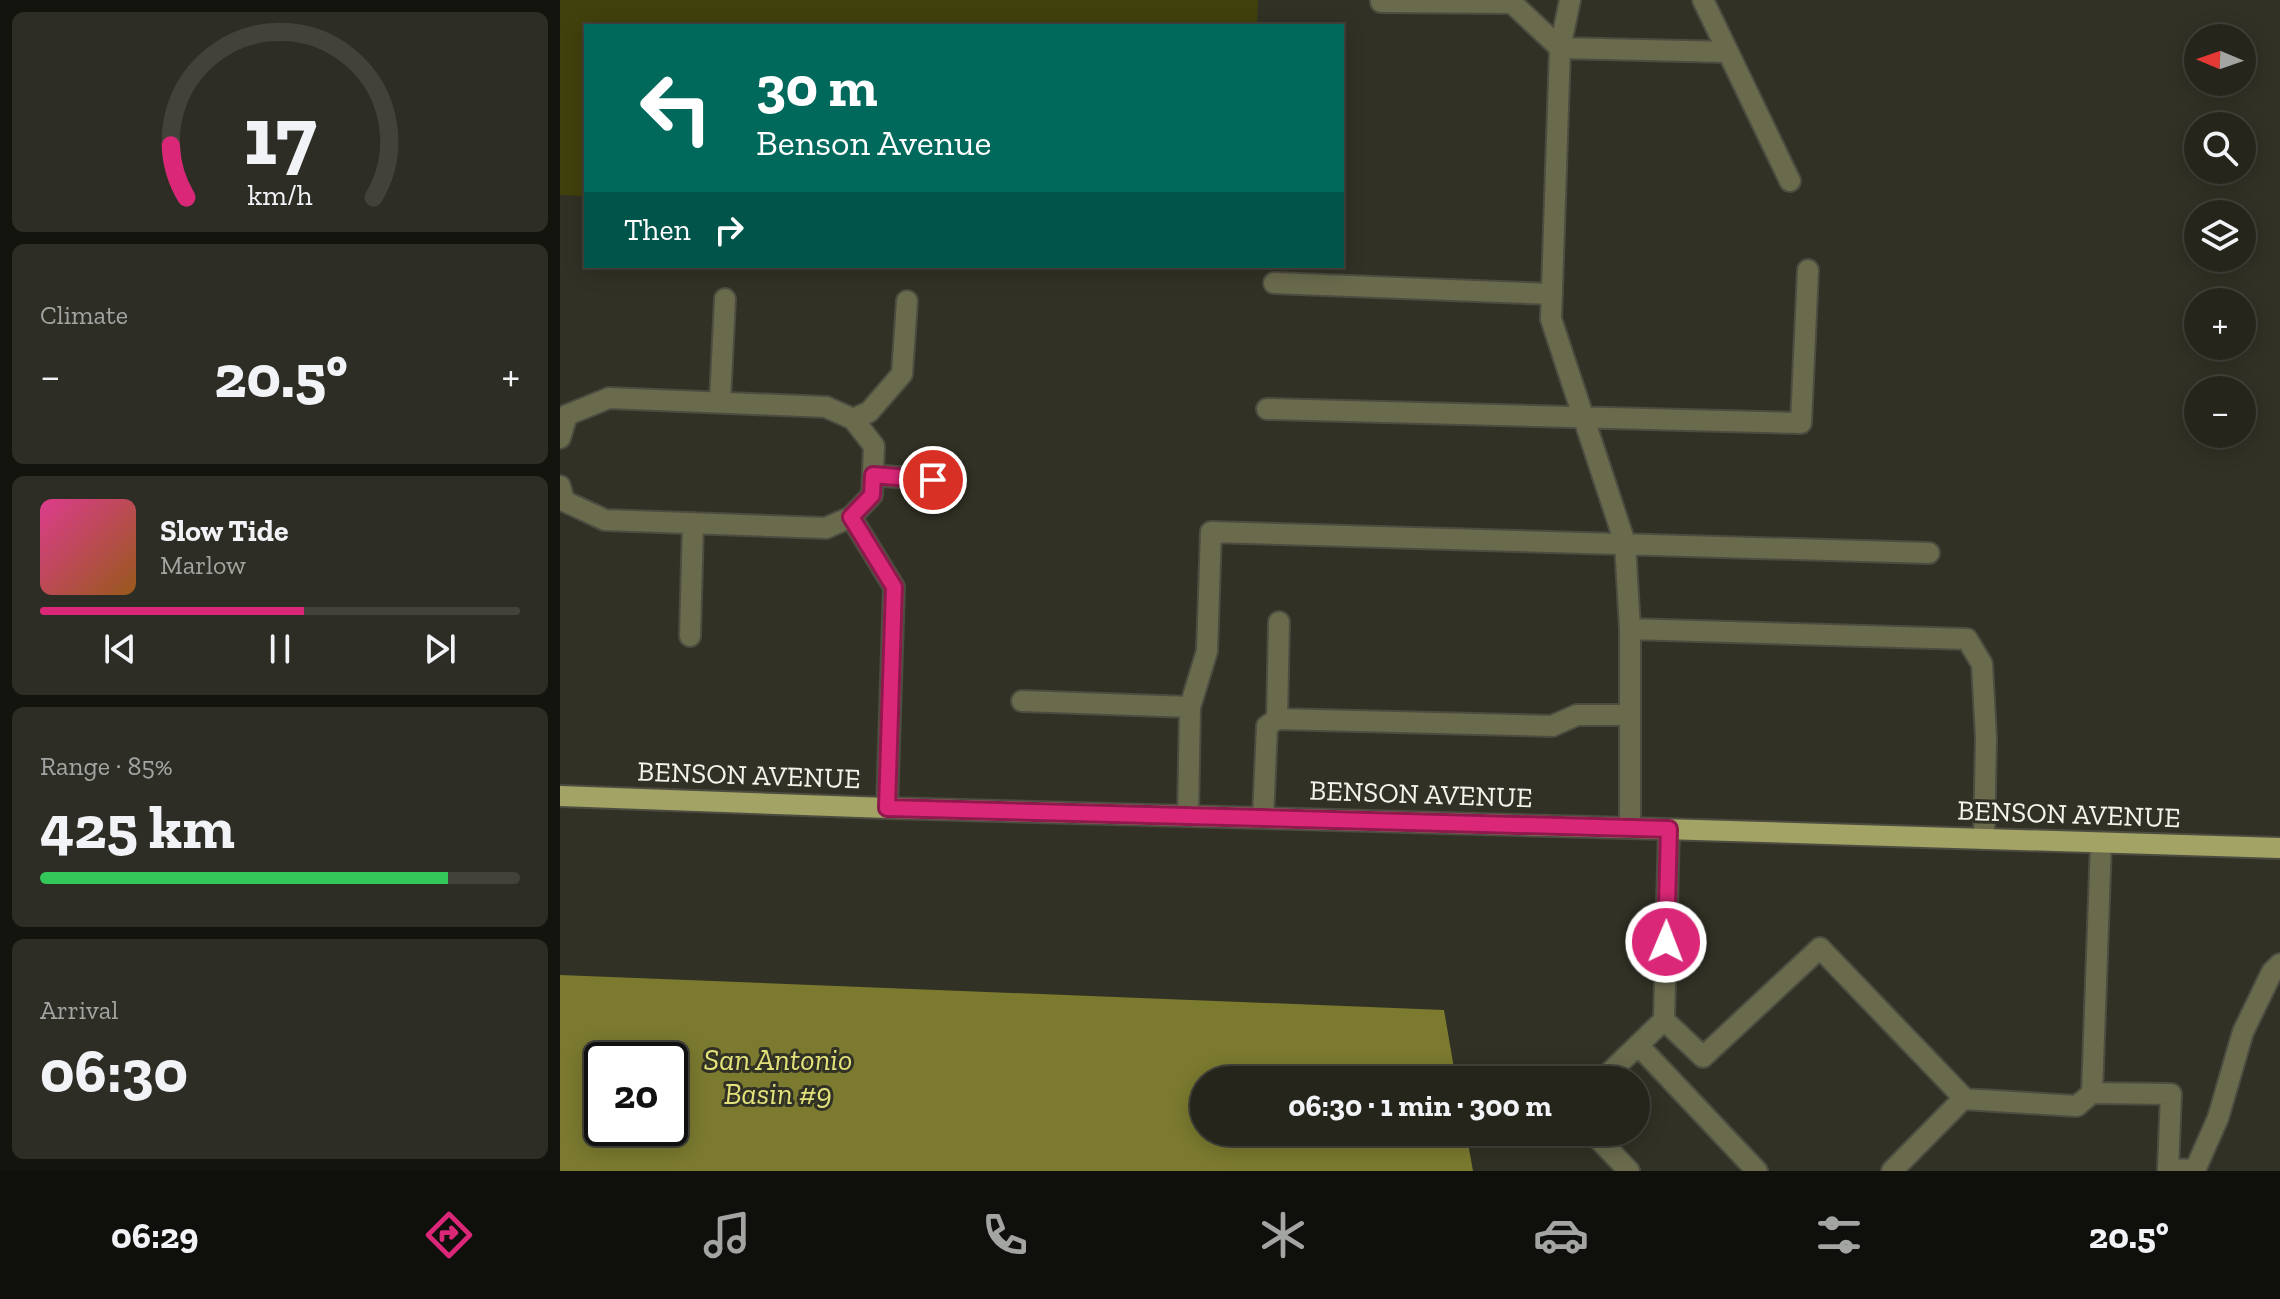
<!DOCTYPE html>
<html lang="en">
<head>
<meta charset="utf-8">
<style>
  body { margin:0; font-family:"Zilla Slab",serif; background:#2d2d25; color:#f1f3f6; height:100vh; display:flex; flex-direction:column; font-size:30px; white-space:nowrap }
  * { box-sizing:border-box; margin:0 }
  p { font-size:26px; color:#a3a5a3 }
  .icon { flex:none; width:44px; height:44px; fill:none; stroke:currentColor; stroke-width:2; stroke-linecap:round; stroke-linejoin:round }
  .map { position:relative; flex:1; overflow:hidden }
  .details { display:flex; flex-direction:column; gap:12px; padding:12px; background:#14140f; width:560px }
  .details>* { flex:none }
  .banner { position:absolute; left:24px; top:24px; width:760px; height:244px; border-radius:0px; box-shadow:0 4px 20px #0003,0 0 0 2px #42423b; background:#00695c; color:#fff; overflow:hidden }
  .needle { width:52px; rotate:272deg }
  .controls { position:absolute; left:1624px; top:24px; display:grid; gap:16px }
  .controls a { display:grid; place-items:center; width:72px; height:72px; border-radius:50%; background:#25251c; box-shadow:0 4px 20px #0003,0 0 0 2px #42423b; font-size:40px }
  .speed { position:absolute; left:24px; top:1042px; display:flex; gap:16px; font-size:40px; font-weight:700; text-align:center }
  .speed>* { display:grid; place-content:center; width:104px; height:104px; border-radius:50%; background:#25251c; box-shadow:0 4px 20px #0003,0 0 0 2px #42423b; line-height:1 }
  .speed .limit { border:4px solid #111; border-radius:12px; background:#fff; color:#111 }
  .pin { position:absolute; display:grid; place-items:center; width:68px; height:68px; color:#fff; margin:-34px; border:4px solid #fff; border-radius:50%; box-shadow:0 2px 8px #0007 }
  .me { position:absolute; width:88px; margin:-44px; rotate:1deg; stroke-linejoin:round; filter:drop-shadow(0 0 6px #0008) }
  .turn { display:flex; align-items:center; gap:28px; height:168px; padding:0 40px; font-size:36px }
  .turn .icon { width:104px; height:104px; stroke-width:2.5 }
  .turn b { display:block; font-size:56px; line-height:68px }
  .then { display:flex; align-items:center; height:76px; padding:0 40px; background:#0003; gap:16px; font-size:30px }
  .big { font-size:60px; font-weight:700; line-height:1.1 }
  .details .tile { flex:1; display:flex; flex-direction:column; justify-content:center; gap:12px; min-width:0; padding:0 28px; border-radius:12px; background:#2d2d25 }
  .details .dial { align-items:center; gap:0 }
  .dial svg { height:208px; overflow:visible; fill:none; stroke:#42423b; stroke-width:7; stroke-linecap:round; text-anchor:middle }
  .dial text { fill:#f1f3f6; stroke:none }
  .song { display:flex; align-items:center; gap:24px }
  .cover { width:96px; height:96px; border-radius:12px; background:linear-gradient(135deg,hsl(330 70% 55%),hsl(30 70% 35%)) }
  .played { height:8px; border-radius:4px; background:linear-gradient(90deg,#db2777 55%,#42423b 55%) }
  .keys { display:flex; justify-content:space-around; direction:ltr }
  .heat { display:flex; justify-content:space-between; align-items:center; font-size:44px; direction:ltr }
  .charge { height:12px; border-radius:6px; background:linear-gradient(90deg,#34c759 85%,#42423b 0) }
  .trip { position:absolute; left:630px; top:1066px; width:460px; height:80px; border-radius:40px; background:#25251c; box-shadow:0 4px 20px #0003,0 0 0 2px #42423b; font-weight:700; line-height:80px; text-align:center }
  .menu { display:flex; height:128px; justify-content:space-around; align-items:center; background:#0f0f0b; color:#a3a5a3 }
  .menu .icon { width:56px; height:56px }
  .menu .on { color:#db2777 }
  .menu b { font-size:36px; color:#f1f3f6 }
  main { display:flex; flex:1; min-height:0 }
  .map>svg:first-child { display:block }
  .green { fill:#41410d }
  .water { fill:#7b7a2f; fill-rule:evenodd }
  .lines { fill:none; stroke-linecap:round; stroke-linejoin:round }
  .minor-casing { stroke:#4c4c41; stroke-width:24 }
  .major-casing { stroke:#4c4c41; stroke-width:24 }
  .minor { stroke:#6a6a4d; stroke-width:20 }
  .major { stroke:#a3a366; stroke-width:20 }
  .route-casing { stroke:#8e194d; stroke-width:20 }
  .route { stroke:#db2777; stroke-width:14 }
  .labels { text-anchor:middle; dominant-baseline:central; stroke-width:6; stroke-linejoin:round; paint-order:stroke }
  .street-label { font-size:28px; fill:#f4f4ed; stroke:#313125 }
  .water-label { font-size:30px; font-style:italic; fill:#e3e27a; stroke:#313125 }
</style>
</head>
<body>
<main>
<section class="details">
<div class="tile dial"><svg viewBox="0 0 100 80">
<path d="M14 69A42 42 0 1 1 86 69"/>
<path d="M14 69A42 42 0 0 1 8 49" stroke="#db2777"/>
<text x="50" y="56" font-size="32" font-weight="700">17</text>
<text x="50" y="72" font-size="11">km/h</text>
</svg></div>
<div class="tile"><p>Climate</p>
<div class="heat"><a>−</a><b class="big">20.5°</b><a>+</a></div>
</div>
<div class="tile">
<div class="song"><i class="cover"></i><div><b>Slow Tide</b><p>Marlow</p></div></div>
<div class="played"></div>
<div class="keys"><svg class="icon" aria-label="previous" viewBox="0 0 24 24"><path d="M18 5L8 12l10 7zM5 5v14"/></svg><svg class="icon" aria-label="pause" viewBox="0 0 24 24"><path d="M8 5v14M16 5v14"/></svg><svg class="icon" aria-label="next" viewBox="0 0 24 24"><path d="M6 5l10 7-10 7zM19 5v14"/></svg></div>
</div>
<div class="tile"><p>Range · 85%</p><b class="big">425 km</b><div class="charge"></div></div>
<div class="tile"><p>Arrival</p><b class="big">06:30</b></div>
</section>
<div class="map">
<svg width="1720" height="1171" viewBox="0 0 1720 1171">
  <rect width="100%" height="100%" fill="#313125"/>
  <path class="green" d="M 0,0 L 698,0 L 697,26 L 26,26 L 26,196 L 0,195 Z"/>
  <path class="water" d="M 0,975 L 884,1010 L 896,1080 L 644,1080 L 644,1132 L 906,1132 L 913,1171 L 0,1171 ZM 110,1060 L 110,1128 L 42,1128 L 42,1060 Z"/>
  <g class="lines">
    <defs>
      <path id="minor" d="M 821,0 L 821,2 L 952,3 L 1000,48 L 1168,52
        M 1010,0 L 1000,48 L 991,319 L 1065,543 L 1070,629 L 1070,828
        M 1143,0 L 1230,181
        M 714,283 L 992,294
        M 160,401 L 165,299
        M 707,409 L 1241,423 L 1248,270
        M 293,419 L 309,412 L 342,374 L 347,301
        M 0,438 L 7,415
        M 313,475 L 373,480
        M 0,486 L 4,501 L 45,520 L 266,528 L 291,517 L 312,495 L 314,446 L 293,419 L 266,407 L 49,398 L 7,415
        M 291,517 L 334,587 L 327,808
        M 1070,629 L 1407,639 L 1422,664 L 1426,738 L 1424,839
        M 130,636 L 133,523
        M 462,701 L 630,707
        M 717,719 L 719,622
        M 628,816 L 630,707 L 647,651 L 651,532 L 1369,553
        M 703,818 L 707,726 L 717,719 L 992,726 L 1017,715 L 1070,715
        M 1104,1020 L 1143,1057 L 1260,948 L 1404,1098 L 1332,1171
        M 1078,1045 L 1197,1171
        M 1042,1080 L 1104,1020 L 1109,829
        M 1532,1093 L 1611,1094 L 1608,1169 L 1635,1170 L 1658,1118 L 1683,1032 L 1712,972 L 1720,964
        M 1403,1099 L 1517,1106 L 1532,1093 L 1541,843
        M 1032,1132 L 1069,1171"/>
      <path id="major" d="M 0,796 L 327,808 L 1070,828 L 1720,848"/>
    </defs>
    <use href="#minor" class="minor-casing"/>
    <use href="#major" class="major-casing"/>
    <use href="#minor" class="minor"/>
    <use href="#major" class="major"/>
  </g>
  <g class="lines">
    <defs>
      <path id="route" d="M 373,480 L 313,475 L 312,495 L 291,517 L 334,587 L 327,808 L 1109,829 L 1106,942"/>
    </defs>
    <use href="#route" class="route-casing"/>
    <use href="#route" class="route"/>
  </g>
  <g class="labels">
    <g class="street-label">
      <text transform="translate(189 775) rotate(2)">BENSON AVENUE</text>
      <text transform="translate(861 794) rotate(2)">BENSON AVENUE</text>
      <text transform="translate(1509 814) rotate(2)">BENSON AVENUE</text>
    </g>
    <g class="water-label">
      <text x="218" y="1060">San Antonio<tspan x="218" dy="34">Basin #9</tspan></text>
    </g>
  </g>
</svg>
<div class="controls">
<a><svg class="needle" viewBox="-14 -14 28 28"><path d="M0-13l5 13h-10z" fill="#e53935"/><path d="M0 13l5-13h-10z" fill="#a3a5a3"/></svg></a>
<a><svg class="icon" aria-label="search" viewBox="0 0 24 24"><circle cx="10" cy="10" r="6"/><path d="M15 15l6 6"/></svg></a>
<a><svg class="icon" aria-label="layers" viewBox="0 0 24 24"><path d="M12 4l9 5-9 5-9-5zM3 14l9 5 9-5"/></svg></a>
<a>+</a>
<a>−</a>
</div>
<div class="speed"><div class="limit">20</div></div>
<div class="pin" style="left:373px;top:480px;background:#d93025"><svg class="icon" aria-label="arrive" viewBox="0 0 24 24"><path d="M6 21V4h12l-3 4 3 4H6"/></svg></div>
<svg class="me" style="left:1106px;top:942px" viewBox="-20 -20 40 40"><circle r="17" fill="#db2777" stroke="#fff" stroke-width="3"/><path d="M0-11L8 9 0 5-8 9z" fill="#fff"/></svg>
<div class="trip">06:30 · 1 min · 300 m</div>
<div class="banner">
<div class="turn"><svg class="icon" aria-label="left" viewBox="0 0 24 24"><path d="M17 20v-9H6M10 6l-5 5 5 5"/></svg><div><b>30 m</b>Benson Avenue</div></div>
<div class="then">Then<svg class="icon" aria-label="right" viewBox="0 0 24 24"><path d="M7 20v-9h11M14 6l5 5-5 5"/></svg></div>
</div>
</div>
</main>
<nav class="menu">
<b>06:29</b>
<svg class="icon on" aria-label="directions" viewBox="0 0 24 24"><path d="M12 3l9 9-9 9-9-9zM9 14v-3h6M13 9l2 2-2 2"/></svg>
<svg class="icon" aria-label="music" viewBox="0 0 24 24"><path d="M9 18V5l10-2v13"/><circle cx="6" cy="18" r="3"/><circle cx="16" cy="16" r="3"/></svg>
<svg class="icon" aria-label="phone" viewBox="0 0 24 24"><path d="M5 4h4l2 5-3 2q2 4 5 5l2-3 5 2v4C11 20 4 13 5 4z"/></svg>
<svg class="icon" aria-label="climate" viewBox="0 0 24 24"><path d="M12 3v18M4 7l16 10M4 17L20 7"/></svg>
<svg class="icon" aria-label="car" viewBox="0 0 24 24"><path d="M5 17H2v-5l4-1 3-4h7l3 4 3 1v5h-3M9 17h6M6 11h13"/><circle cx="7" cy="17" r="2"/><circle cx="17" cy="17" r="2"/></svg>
<svg class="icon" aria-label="filters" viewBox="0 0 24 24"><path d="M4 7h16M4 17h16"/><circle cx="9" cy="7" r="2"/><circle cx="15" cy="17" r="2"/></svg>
<b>20.5°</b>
</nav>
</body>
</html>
